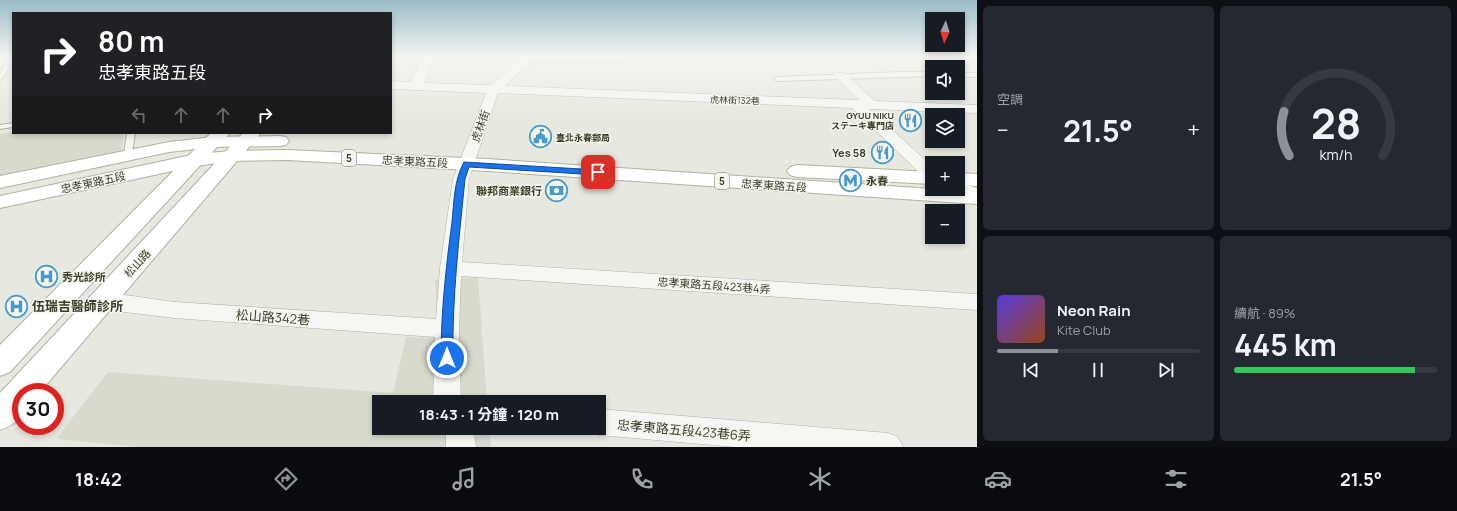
<!DOCTYPE html>
<html lang="zh-TW">
<head>
<meta charset="utf-8">
<style>
  body { margin:0; font-family:Manrope,"Noto Sans TC","Noto Sans JP",sans-serif; background:#242831; color:#f1f3f6; height:100vh; display:flex; flex-direction:column; font-size:15px; white-space:nowrap }
  * { box-sizing:border-box; margin:0 }
  p { font-size:13px; color:#9ea1a6 }
  .icon { flex:none; width:22px; height:22px; fill:none; stroke:currentColor; stroke-width:2; stroke-linecap:round; stroke-linejoin:round }
  .map { position:relative; flex:1; overflow:hidden }
  .details { display:flex; flex-direction:column; gap:6px; padding:6px; background:#0d0f14; width:480px }
  .details>* { flex:none }
  .banner { position:absolute; left:12px; top:12px; width:380px; height:122px; border-radius:0px; box-shadow:0 2px 6px #0003; background:#202124; color:#fff; overflow:hidden }
  .needle { width:26px; rotate:184deg }
  .controls { position:absolute; left:925px; top:12px; display:grid; gap:8px }
  .controls a { display:grid; place-items:center; width:40px; height:40px; border-radius:0px; background:#171b24; box-shadow:0 2px 6px #0003; font-size:20px }
  .speed { position:absolute; left:12px; top:383px; display:flex; gap:8px; font-size:20px; font-weight:700; text-align:center }
  .speed>* { display:grid; place-content:center; width:52px; height:52px; border-radius:50%; background:#171b24; box-shadow:0 2px 6px #0003; line-height:1 }
  .speed .limit { border:6px solid #d22; background:#fff; color:#111 }
  .pin { position:absolute; display:grid; place-items:center; width:34px; height:34px; color:#fff; margin:-17px; border-radius:8px; box-shadow:0 2px 6px #0006 }
  .me { position:absolute; width:44px; margin:-22px; rotate:0deg; stroke-linejoin:round; filter:drop-shadow(0 0 3px #0008) }
  .turn { display:flex; align-items:center; gap:14px; height:84px; padding:0 20px; font-size:18px }
  .turn .icon { width:52px; height:52px; stroke-width:2.5 }
  .turn b { display:block; font-size:28px; line-height:34px }
  .lanes { display:flex; align-items:center; height:38px; padding:0 20px; background:#0003; justify-content:center; gap:20px; direction:ltr }
  .lanes .off { opacity:.35 }
  .big { font-size:30px; font-weight:700; line-height:1.1 }
  .details .tile { flex:1; display:flex; flex-direction:column; justify-content:center; gap:6px; min-width:0; padding:0 14px; border-radius:6px; background:#242831 }
  .details .dial { align-items:center; gap:0 }
  .dial svg { height:104px; overflow:visible; fill:none; stroke:#363941; stroke-width:7; stroke-linecap:round; text-anchor:middle }
  .dial text { fill:#f1f3f6; stroke:none }
  .song { display:flex; align-items:center; gap:12px }
  .cover { width:48px; height:48px; border-radius:6px; background:linear-gradient(135deg,hsl(250 70% 55%),hsl(20 70% 35%)) }
  .played { height:4px; border-radius:2px; background:linear-gradient(90deg,#8c9099 30%,#363941 30%) }
  .keys { display:flex; justify-content:space-around; direction:ltr }
  .heat { display:flex; justify-content:space-between; align-items:center; font-size:22px; direction:ltr }
  .charge { height:6px; border-radius:3px; background:linear-gradient(90deg,#34c759 89%,#363941 0) }
  .details .tiles { flex:1; display:grid; gap:6px; grid-template-columns:repeat(2,1fr) }
  .trip { position:absolute; left:372px; top:395px; width:234px; height:40px; border-radius:0px; background:#171b24; box-shadow:0 2px 6px #0003; font-weight:700; line-height:40px; text-align:center }
  .dock { display:flex; height:64px; justify-content:space-around; align-items:center; background:#090b0e; color:#9ea1a6 }
  .dock .icon { width:28px; height:28px }
  .dock .current { color:#8c9099 }
  .dock b { font-size:18px; color:#f1f3f6 }
  main { display:flex; flex:1; min-height:0 }
  .map>svg:first-child { display:block }
  .built { fill:#d7dacd }
  .lines { fill:none; stroke-linecap:round; stroke-linejoin:round }
  .lane-casing { stroke:#b0b2a5; stroke-width:2 }
  .street-casing { stroke:#b0b2a5; stroke-width:1 }
  .secondary-casing { stroke:#b0b2a5; stroke-width:2 }
  .primary-casing { stroke:#b1b39f; stroke-width:2 }
  .lane { fill:#f6f7f2; fill-rule:evenodd }
  .street { fill:#f6f7f2; fill-rule:evenodd }
  .secondary { fill:#fff; fill-rule:evenodd }
  .primary { fill:#fff; fill-rule:evenodd }
  .route { fill:#1a73e8; stroke:#114b97 }
  .labels { text-anchor:middle; dominant-baseline:central; stroke-width:3; stroke-linejoin:round; paint-order:stroke }
  .far-street-label { font-size:9px; fill:#3b3f29; stroke:#f5f6ef }
  .far-poi-label { font-size:9px; font-weight:bold; fill:#3b3f29; stroke:#f5f6ef; text-anchor:end }
  .shield { fill:#f5f6ef; stroke:#737664; stroke-width:1 }
  .shield-label { font-size:10px; font-weight:bold; fill:#3b3f29 }
  .street-label { font-size:11px; fill:#3b3f29; stroke:#f5f6ef }
  .poi-label { font-size:11px; font-weight:bold; fill:#3b3f29; stroke:#f5f6ef; text-anchor:end }
  .near-poi-label { font-size:13px; font-weight:bold; fill:#3b3f29; stroke:#f5f6ef; text-anchor:start }
  .near-street-label { font-size:13px; fill:#3b3f29; stroke:#f5f6ef }
</style>
</head>
<body>
<main>
<div class="map">
<svg width="977" height="447" viewBox="0 0 977 447">
  <rect width="100%" height="100%" fill="#e7e8df"/>
  <path class="built" d="M 13,132 L 13,133 L 124,133 L 122,154 L 0,177 L 0,134 Z
    M 478,277 L 487,402 L 379,402 L 379,428 L 489,428 L 491,447 L 138,447 L 56,439 L 108,372 L 393,393 L 406,337 L 438,338 L 435,280 Z"/>
  <g class="lines">
    <defs>
      <path id="lane" d="M 9,57 L 13,57 L 13,60 L 3,78 L 0,80 L 0,73 Z
        M 580,57 L 688,57 L 685,59 L 528,62 L 525,60 L 528,58 Z
        M 900,72 L 932,72 L 932,76 L 777,81 L 774,79 L 777,77 Z
        M 958,73 L 977,73 L 977,77 L 958,77 Z
        M 13,123 L 13,127 L 0,129 L 0,125 Z
        M 127,133 L 135,133 L 132,154 L 128,156 L 124,154 Z"/>
      <path id="street" d="M 422,57 L 434,57 L 424,83 L 491,85 L 524,57 L 536,57 L 505,86 L 859,100 L 834,76 L 836,73 L 844,73 L 875,101 L 977,105 L 977,113 L 869,109 L 932,166 L 932,180 L 926,179 L 852,108 L 498,93 L 469,179 L 462,262 L 977,294 L 977,310 L 461,276 L 459,329 L 461,402 L 433,402 L 435,337 L 174,318 L 124,312 L 100,311 L 92,309 L 89,303 L 92,297 C 116,290 151,300 176,302 C 263,308 349,313 436,319 L 440,268 L 453,179 L 486,93 L 391,89 L 391,81 L 411,82 Z
        M 680,57 L 743,57 L 738,60 L 685,60 Z
        M 958,182 L 977,188 L 977,199 L 952,191 L 951,189 L 958,189 Z
        M 599,409 L 888,433 L 898,437 L 903,447 L 735,447 L 599,435 L 589,431 L 588,428 L 599,428 Z
        M 443,428 L 472,428 L 474,433 L 476,447 L 446,447 L 446,434 Z"/>
      <path id="secondary" d="M 211,133 L 230,133 L 10,372 L 0,376 L 0,345 Z
        M 243,133 L 261,133 L 40,392 L 21,392 C 21,414 23,422 0,430 L 0,393 Z"/>
      <path id="primary" d="M 280,136 L 286,137 L 289,141 L 286,145 L 280,146 L 213,147 L 169,152 L 0,188 L 0,176 L 169,142 L 213,137 Z
        M 287,150 L 487,159 L 977,192 L 977,204 L 487,171 L 287,160 L 232,161 L 196,166 L 0,208 L 0,196 L 196,154 L 232,151 Z
        M 797,165 L 932,172 L 932,184 L 797,177 L 790,175 L 787,171 L 790,167 Z
        M 958,173 L 977,174 L 977,186 L 958,185 Z"/>
    </defs>
    <use href="#lane" class="lane-casing"/>
    <use href="#street" class="street-casing"/>
    <use href="#secondary" class="secondary-casing"/>
    <use href="#primary" class="primary-casing"/>
    <use href="#lane" class="lane"/>
    <use href="#street" class="street"/>
    <use href="#secondary" class="secondary"/>
    <use href="#primary" class="primary"/>
  </g>
  <linearGradient id="sky" x2="0" y2="1"><stop stop-color="#9abcc9"/><stop offset="0.47" stop-color="#f4f5f1"/><stop offset="1" stop-color="#f4f5f1" stop-opacity="0"/></linearGradient>
  <rect width="977" height="120" fill="url(#sky)"/>
  <path class="route" d="M 464,162 L 598,170 L 601,172 L 598,175 L 469,167 L 465,179 C 459,239 452,298 453,358 L 451,362 L 447,363 L 443,362 L 441,358 C 441,312 446,267 452,222 C 454,202 454,180 464,162 Z"/>
  <defs>
    <symbol id="restaurant-ring" viewBox="-11 -11 22 22"><circle r="9.5" fill="#f5f6ef" stroke="#479aca" stroke-width="1.5"/><path d="M-5-6h1v4h1v-4h1v4h1v-4h1v5L-1.5 .5V6h-2V.5L-5-1ZM5-6V6H3V1.5H1.5Q1.5-4 5-6Z" fill="#479aca"/></symbol>
    <symbol id="civic-ring" viewBox="-11 -11 22 22"><circle r="9.5" fill="#f5f6ef" stroke="#479aca" stroke-width="1.5"/><path d="M-.6-6.5H3V-4.5H.6V-3L4-1V1h2V6H-6V1h2V-1L-.6-3ZM-1.2 2.5V6h2.4V2.5Z" fill="#479aca"/></symbol>
    <symbol id="metro-ring" viewBox="-11 -11 22 22"><circle r="9.5" fill="#f5f6ef" stroke="#479aca" stroke-width="1.5"/><path d="M-5.5 5V-5H-3L0 0L3-5H5.5V5H3V-.5L0 4L-3-.5V5Z" fill="#479aca"/></symbol>
    <symbol id="bank-ring" viewBox="-11 -11 22 22"><circle r="9.5" fill="#f5f6ef" stroke="#479aca" stroke-width="1.5"/><path d="M-6-4H6V4H-6ZM0-2.3a2.3 2.3 0 1 0 0 4.6a2.3 2.3 0 1 0 0-4.6Z" fill="#479aca"/></symbol>
    <symbol id="hospital-ring" viewBox="-11 -11 22 22"><circle r="9.5" fill="#f5f6ef" stroke="#479aca" stroke-width="1.5"/><path d="M-5-5h3v3.5h4V-5h3V5h-3V1.5h-4V5h-3Z" fill="#479aca"/></symbol>
  </defs>
  <g fill-rule="evenodd">
    <use href="#restaurant-ring" x="898" y="108" width="25" height="25"/>
    <use href="#civic-ring" x="528" y="124" width="25" height="25"/>
    <use href="#restaurant-ring" x="870" y="140" width="25" height="25"/>
    <use href="#metro-ring" x="838" y="168" width="25" height="25"/>
    <use href="#bank-ring" x="544" y="178" width="25" height="25"/>
    <use href="#hospital-ring" x="34" y="264" width="25" height="25"/>
    <use href="#hospital-ring" x="4" y="294" width="25" height="25"/>
  </g>
  <g class="labels">
    <g class="far-street-label">
      <text transform="translate(735 100) rotate(2)">虎林街132巷</text>
    </g>
    <g class="far-poi-label">
      <text x="894" y="115">GYUU NIKU<tspan x="894" dy="10">ステーキ專門店</tspan></text>
      <text x="556" y="137" text-anchor="start">臺北永春郵局</text>
    </g>
    <g class="shield">
      <rect x="342" y="150" width="14" height="16" rx="3"/>
      <rect x="715" y="173" width="14" height="16" rx="3"/>
    </g>
    <g class="shield-label">
      <text x="349" y="158">5</text>
      <text x="722" y="181">5</text>
    </g>
    <g class="street-label">
      <text transform="translate(480 126) rotate(-70)">虎林街</text>
      <text transform="translate(415 161) rotate(3)">忠孝東路五段</text>
      <text transform="translate(93 182) rotate(-12)">忠孝東路五段</text>
      <text transform="translate(774 185) rotate(4)">忠孝東路五段</text>
      <text transform="translate(137 263) rotate(-48)">松山路</text>
      <text transform="translate(714 285) rotate(4)">忠孝東路五段423巷4弄</text>
    </g>
    <g class="poi-label">
      <text x="866" y="152">Yes 58</text>
      <text x="866" y="180" text-anchor="start">永春</text>
      <text x="542" y="190">聯邦商業銀行</text>
      <text x="62" y="276" text-anchor="start">秀光診所</text>
    </g>
    <g class="near-poi-label">
      <text x="32" y="306">伍瑞吉醫師診所</text>
    </g>
    <g class="near-street-label">
      <text transform="translate(273 317) rotate(4)">松山路342巷</text>
      <text transform="translate(684 430) rotate(5)">忠孝東路五段423巷6弄</text>
    </g>
  </g>
</svg>
<div class="controls">
<a><svg class="needle" viewBox="-14 -14 28 28"><path d="M0-13l5 13h-10z" fill="#e53935"/><path d="M0 13l5-13h-10z" fill="#9ea1a6"/></svg></a>
<a><svg class="icon" aria-label="sound" viewBox="0 0 24 24"><path d="M4 9h4l5-4v14l-5-4H4zM17 9q2 3 0 6"/></svg></a>
<a><svg class="icon" aria-label="layers" viewBox="0 0 24 24"><path d="M12 4l9 5-9 5-9-5zM3 14l9 5 9-5"/></svg></a>
<a>+</a>
<a>−</a>
</div>
<div class="speed"><div class="limit">30</div></div>
<div class="pin" style="left:598px;top:172px;background:#d93025"><svg class="icon" aria-label="arrive" viewBox="0 0 24 24"><path d="M6 21V4h12l-3 4 3 4H6"/></svg></div>
<svg class="me" style="left:447px;top:358px" viewBox="-20 -20 40 40"><circle r="17" fill="#1a73e8" stroke="#fff" stroke-width="3"/><path d="M0-11L8 9 0 5-8 9z" fill="#fff"/></svg>
<div class="trip">18:43 · 1 分鐘 · 120 m</div>
<div class="banner">
<div class="turn"><svg class="icon" aria-label="right" viewBox="0 0 24 24"><path d="M7 20v-9h11M14 6l5 5-5 5"/></svg><div><b>80 m</b>忠孝東路五段</div></div>
<div class="lanes"><svg class="icon off" aria-label="left" viewBox="0 0 24 24"><path d="M17 20v-9H6M10 6l-5 5 5 5"/></svg><svg class="icon off" aria-label="ahead" viewBox="0 0 24 24"><path d="M12 20V5M6 11l6-6 6 6"/></svg><svg class="icon off" aria-label="ahead" viewBox="0 0 24 24"><path d="M12 20V5M6 11l6-6 6 6"/></svg><svg class="icon" aria-label="right" viewBox="0 0 24 24"><path d="M7 20v-9h11M14 6l5 5-5 5"/></svg></div>
</div>
</div>
<section class="details">
<div class="tiles">
<div class="tile"><p>空調</p>
<div class="heat"><a>−</a><b class="big">21.5°</b><a>+</a></div>
</div>
<div class="tile dial"><svg viewBox="0 0 100 80">
<path d="M14 69A42 42 0 1 1 86 69"/>
<path d="M14 69A42 42 0 0 1 10 35" stroke="#8c9099"/>
<text x="50" y="56" font-size="32" font-weight="700">28</text>
<text x="50" y="72" font-size="11">km/h</text>
</svg></div>
<div class="tile">
<div class="song"><i class="cover"></i><div><b>Neon Rain</b><p>Kite Club</p></div></div>
<div class="played"></div>
<div class="keys"><svg class="icon" aria-label="previous" viewBox="0 0 24 24"><path d="M18 5L8 12l10 7zM5 5v14"/></svg><svg class="icon" aria-label="pause" viewBox="0 0 24 24"><path d="M8 5v14M16 5v14"/></svg><svg class="icon" aria-label="next" viewBox="0 0 24 24"><path d="M6 5l10 7-10 7zM19 5v14"/></svg></div>
</div>
<div class="tile"><p>續航 · 89%</p><b class="big">445 km</b><div class="charge"></div></div>
</div>
</section>
</main>
<nav class="dock">
<b>18:42</b>
<svg class="icon current" aria-label="directions" viewBox="0 0 24 24"><path d="M12 3l9 9-9 9-9-9zM9 14v-3h6M13 9l2 2-2 2"/></svg>
<svg class="icon" aria-label="music" viewBox="0 0 24 24"><path d="M9 18V5l10-2v13"/><circle cx="6" cy="18" r="3"/><circle cx="16" cy="16" r="3"/></svg>
<svg class="icon" aria-label="phone" viewBox="0 0 24 24"><path d="M5 4h4l2 5-3 2q2 4 5 5l2-3 5 2v4C11 20 4 13 5 4z"/></svg>
<svg class="icon" aria-label="climate" viewBox="0 0 24 24"><path d="M12 3v18M4 7l16 10M4 17L20 7"/></svg>
<svg class="icon" aria-label="car" viewBox="0 0 24 24"><path d="M5 17H2v-5l4-1 3-4h7l3 4 3 1v5h-3M9 17h6M6 11h13"/><circle cx="7" cy="17" r="2"/><circle cx="17" cy="17" r="2"/></svg>
<svg class="icon" aria-label="filters" viewBox="0 0 24 24"><path d="M4 7h16M4 17h16"/><circle cx="9" cy="7" r="2"/><circle cx="15" cy="17" r="2"/></svg>
<b>21.5°</b>
</nav>
</body>
</html>
